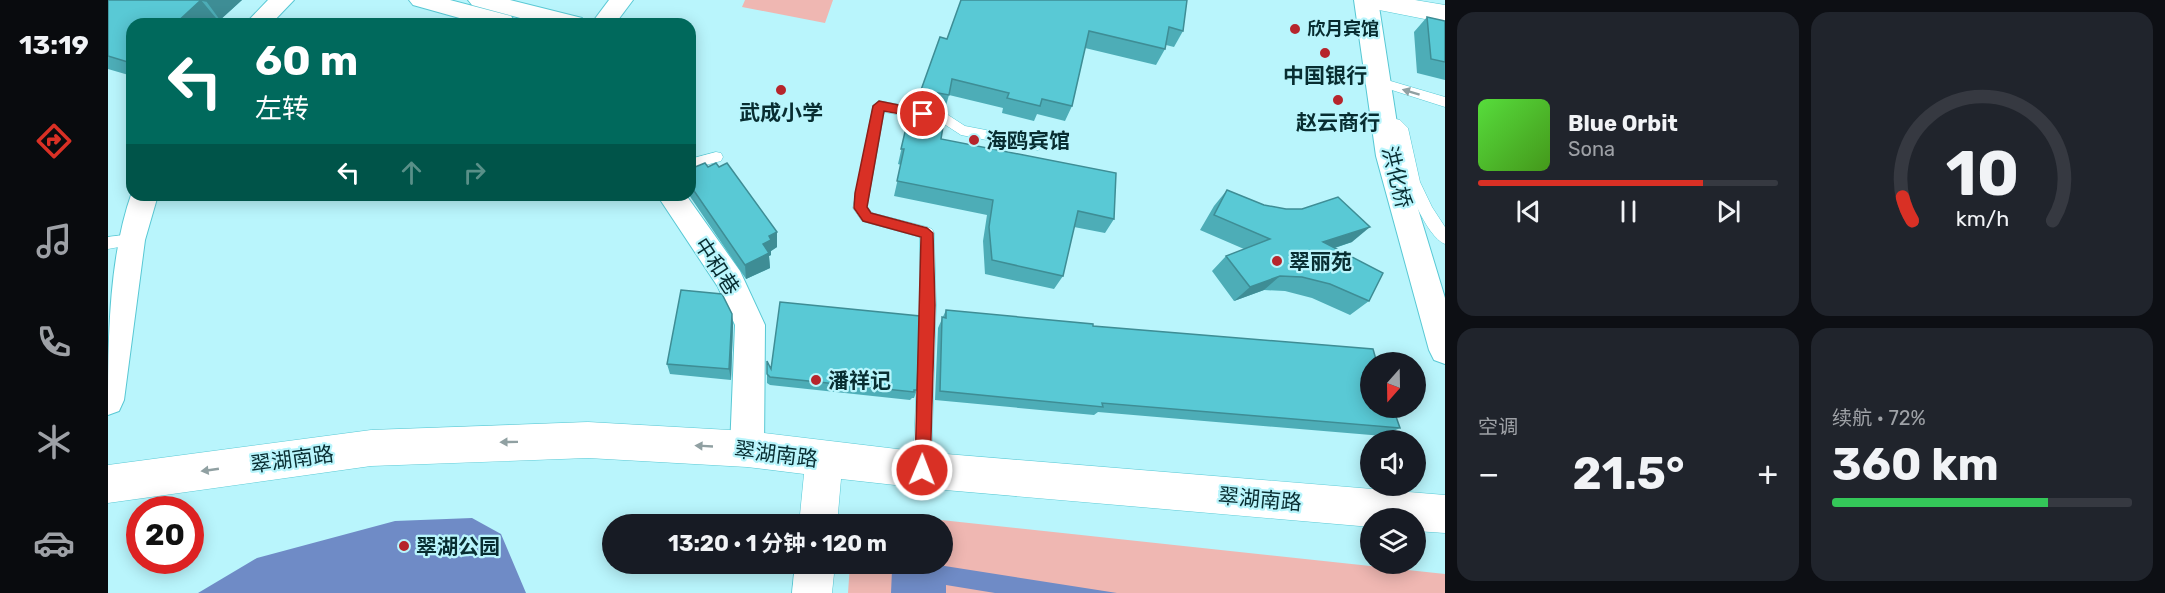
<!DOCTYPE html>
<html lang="zh">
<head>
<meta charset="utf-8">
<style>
  body { margin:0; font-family:Rubik,"Noto Sans SC",sans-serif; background:#20242c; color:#f1f3f6; height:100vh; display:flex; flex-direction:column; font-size:22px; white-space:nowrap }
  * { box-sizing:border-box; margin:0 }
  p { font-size:20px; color:#9ea1a6 }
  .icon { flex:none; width:33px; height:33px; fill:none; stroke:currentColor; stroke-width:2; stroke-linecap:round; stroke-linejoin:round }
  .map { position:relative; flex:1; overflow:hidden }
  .drawer { display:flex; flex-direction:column; gap:12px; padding:12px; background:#0d0f14; width:720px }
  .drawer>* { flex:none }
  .top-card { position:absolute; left:18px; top:18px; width:570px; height:183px; border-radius:18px; box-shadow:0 3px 15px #0003; background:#00695c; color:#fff; overflow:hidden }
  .needle { width:39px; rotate:200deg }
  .controls { position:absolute; left:1252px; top:352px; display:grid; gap:12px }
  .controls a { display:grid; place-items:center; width:66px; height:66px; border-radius:50%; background:#171b24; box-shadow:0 3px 15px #0003; font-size:30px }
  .speed { position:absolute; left:18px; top:496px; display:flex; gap:12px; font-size:30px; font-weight:700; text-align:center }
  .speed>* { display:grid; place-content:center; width:78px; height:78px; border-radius:50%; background:#171b24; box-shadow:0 3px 15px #0003; line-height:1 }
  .speed .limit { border:9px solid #d22; background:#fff; color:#111 }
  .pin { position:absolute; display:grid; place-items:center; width:51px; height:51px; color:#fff; margin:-26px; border:3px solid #fff; border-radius:50%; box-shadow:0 2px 6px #0007 }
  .me { position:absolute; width:66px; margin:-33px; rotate:1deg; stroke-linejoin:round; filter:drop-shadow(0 0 4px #0008) }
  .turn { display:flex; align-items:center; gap:21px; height:126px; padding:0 30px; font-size:27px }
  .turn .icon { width:78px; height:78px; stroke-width:2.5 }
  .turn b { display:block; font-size:42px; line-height:51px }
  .lanes { display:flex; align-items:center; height:57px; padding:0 30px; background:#0003; justify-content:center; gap:30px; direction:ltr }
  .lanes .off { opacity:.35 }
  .big { font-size:45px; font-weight:700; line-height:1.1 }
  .drawer .widget { flex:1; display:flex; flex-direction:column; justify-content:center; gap:9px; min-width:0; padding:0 21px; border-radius:18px; background:#20242c }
  .drawer .dial { align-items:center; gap:0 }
  .dial svg { height:156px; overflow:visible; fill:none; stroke:#363941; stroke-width:7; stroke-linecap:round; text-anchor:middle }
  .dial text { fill:#f1f3f6; stroke:none }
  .song { display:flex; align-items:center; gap:18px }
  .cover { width:72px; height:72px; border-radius:9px; background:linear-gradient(135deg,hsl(110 70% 55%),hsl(100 70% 35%)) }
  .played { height:6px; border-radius:3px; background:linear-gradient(90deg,#d93025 75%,#363941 75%) }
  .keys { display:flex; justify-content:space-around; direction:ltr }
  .heat { display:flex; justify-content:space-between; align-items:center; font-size:33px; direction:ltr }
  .charge { height:9px; border-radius:4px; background:linear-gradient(90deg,#34c759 72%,#363941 0) }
  .drawer .tiles { flex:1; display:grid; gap:12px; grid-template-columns:repeat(2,1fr) }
  .trip { position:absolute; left:494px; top:514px; width:351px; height:60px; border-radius:30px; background:#171b24; box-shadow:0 3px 15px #0003; font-weight:700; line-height:60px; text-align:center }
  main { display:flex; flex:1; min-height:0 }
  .dock { display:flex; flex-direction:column; width:108px; justify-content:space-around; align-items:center; background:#090b0e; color:#9ea1a6 }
  .dock .icon { width:42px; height:42px }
  .dock .selected { color:#d93025 }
  .dock b { font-size:27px; color:#f1f3f6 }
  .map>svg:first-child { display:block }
  .green { fill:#efb7b2 }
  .water { fill:#6f8bc6 }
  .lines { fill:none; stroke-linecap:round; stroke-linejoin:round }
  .lane-casing { stroke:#58c8d4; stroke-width:1 }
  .street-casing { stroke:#58c8d4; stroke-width:2 }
  .secondary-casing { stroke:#58c8d4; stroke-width:1 }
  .primary-casing { stroke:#58c8d4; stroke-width:1 }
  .lane { fill:#fff; fill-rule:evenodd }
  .street { fill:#fff; fill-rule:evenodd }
  .secondary { fill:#fff; fill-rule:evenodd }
  .primary { fill:#fff; fill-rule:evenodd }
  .wall { fill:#4dadb7 }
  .shaded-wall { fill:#3e8d95 }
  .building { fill:#59c9d5; stroke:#3e8d95; stroke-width:1.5 }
  .oneway { fill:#90a0a2 }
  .route { fill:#d93025; stroke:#8d1f18; stroke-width:1.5 }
  .poi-dot { fill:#b6252c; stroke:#b9f5fc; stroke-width:2 }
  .labels { text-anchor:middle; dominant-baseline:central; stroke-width:4.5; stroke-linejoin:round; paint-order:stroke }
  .far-poi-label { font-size:18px; font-weight:bold; fill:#082d31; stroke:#b9f5fc; text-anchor:start }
  .poi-label { font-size:21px; font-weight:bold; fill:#082d31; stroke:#b9f5fc; text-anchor:start }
  .street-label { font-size:21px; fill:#082d31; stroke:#b9f5fc }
</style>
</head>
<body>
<main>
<nav class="dock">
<b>13:19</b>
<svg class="icon selected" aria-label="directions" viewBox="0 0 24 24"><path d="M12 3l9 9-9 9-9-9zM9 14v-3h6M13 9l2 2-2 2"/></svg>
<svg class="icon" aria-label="music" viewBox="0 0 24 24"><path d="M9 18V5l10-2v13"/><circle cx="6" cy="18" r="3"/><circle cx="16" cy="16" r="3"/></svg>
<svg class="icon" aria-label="phone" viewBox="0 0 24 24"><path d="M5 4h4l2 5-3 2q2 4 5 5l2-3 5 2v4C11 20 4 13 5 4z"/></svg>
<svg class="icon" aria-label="climate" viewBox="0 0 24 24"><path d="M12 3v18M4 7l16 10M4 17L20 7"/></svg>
<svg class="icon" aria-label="car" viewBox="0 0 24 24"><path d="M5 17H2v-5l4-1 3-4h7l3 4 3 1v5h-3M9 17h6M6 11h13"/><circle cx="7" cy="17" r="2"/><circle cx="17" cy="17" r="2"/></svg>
</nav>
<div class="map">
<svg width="1337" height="593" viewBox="0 0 1337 593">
  <rect width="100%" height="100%" fill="#b9f5fc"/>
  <path class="green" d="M 637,0 L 725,0 L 717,23 L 634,7 Z
    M 777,514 L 1337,574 L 1337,593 L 740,593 L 742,564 L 834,564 L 834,525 L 765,525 Z"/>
  <path class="water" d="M 364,518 L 393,534 L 418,593 L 90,593 L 149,558 L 287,521 Z
    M 801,564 L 824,564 L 1009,593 L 887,593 L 838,585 L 838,593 L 783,593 L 784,570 L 801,573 Z"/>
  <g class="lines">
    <defs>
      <path id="lane" d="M 1269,77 L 1337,97 L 1337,107 L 1265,84 L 1265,78 Z
        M 771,101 L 837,113 L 857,126 L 930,140 L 937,145 L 930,150 L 853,135 L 833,122 L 776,112 L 759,207 L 764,213 L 819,227 L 824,229 L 826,233 L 828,305 L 823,470 L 820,476 L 814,478 L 808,476 L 805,470 L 812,305 L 812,237 L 754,221 L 745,208 L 765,106 Z
        M 1276,116 L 1292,120 L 1300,128 L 1312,182 L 1324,207 L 1337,227 L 1337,244 C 1318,237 1297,182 1293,163 C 1290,152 1291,141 1288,130 L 1271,124 L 1270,121 Z
        M 608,152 L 613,153 L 615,157 L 613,161 L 582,169 L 582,159 Z
        M 23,234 L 28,236 L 30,240 L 28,244 L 0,249 L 0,237 Z"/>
      <path id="street" d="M 160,0 L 186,0 L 163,24 L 137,24 Z
        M 301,0 L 342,0 L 403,16 L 407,22 L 373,24 L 305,5 Z
        M 360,0 L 402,0 L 474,18 L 478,24 L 435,24 L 364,5 Z
        M 501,0 L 525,0 L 507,24 L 483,24 Z
        M 1246,0 L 1270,0 L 1294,156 L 1337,298 L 1337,364 L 1326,360 L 1321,350 L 1268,156 Z
        M 24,192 L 24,195 L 50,195 L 37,240 L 16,400 L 11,411 L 0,415 C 0,343 0,259 24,192 Z
        M 549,195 L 578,195 L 632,271 L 657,325 L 656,449 L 651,461 L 639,465 L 627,461 L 622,449 L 627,325 L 610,287 Z"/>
      <path id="secondary" d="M 480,422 L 639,431 L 814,452 L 1337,495 L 1337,533 L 1308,531 L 1308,519 L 1263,519 L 1263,527 L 814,488 L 733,479 L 729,525 L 691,525 L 696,474 L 639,467 L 480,458 L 263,466 L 0,503 L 0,465 L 263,430 Z
        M 687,564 L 727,564 L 724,593 L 684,593 Z"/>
      <path id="primary" d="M 1248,0 L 1307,0 L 1337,5 L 1337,23 L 1261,8 L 1252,6 Z"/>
    </defs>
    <use href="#lane" class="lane-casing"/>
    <use href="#street" class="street-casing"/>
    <use href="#secondary" class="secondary-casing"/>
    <use href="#primary" class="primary-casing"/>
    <use href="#lane" class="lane"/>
    <use href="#street" class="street"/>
    <use href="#secondary" class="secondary"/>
    <use href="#primary" class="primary"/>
  </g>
  <path class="wall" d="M 0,0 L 134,0 L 112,20 L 108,18 L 102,24 L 24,24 L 24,76 L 0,69 Z
    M 1079,0 L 1075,31 L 1066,47 L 1058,45 L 1057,49 L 1048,65 L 977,48 L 964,106 L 957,121 L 929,114 L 926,121 L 894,113 L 895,108 L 841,95 L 837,109 L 833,139 L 1006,219 L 997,233 L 966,227 L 955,276 L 946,289 L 877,274 L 875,241 L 879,215 L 786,196 L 793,165 L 790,164 L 804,102 L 810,103 L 813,90 L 839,39 Z
    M 1319,17 L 1337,21 L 1337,80 L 1309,73 L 1306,32 Z
    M 600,167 L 611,167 L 669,232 L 669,247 L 663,251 L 663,255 L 661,256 L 662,268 L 638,279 L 581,195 L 582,195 L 582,169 Z
    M 1119,190 L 1244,242 L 1227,248 L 1261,301 L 1242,315 L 1204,298 L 1177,291 L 1156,290 L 1126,301 L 1104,271 L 1118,256 L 1136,249 L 1092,230 L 1106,206 Z
    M 838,310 L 985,326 L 1292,428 L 1275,436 L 990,412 L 986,415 L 827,400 L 830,328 Z
    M 624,314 L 625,325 L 623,380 L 562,374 L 559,364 Z
    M 659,361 L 663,369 L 809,390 L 806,398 L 804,398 L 802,400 L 662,385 L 659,383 Z"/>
  <path class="shaded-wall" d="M 93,0 L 108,18 L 102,24 L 67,24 Z
    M 99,0 L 134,0 L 112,20 L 98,1 Z
    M 1262,227 L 1244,242 L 1198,257 L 1215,242 Z
    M 669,232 L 669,247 L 663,251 L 663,255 L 661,256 L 662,268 L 638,279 L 637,265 L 661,236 Z
    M 1172,276 L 1156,290 L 1126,301 L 1142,287 Z
    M 624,314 L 625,325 L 623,380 L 621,369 Z"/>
  <path class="building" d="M 0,0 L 99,0 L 98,1 L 93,0 L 67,24 L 24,24 L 23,63 L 0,56 Z
    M 853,0 L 1079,0 L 1075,31 L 1061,27 L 1057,49 L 981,31 L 964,106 L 934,99 L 932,106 L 899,98 L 901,93 L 844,79 L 841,95 L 813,90 L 832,37 L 839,39 Z
    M 1319,17 L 1337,21 L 1337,62 L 1323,59 Z
    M 804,102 L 838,109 L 833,139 L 1008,173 L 1006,219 L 970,211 L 955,276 L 884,260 L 881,227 L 885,200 L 789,181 L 796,149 L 793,149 Z
    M 597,163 L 600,167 L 608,163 L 611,167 L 619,163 L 669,232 L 661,236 L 663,240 L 655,244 L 661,253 L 637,265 L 582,185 L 582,169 Z
    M 1119,190 L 1156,205 L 1178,209 L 1194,209 L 1230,197 L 1262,227 L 1215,242 L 1275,273 L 1261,301 L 1222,284 L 1194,277 L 1172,276 L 1142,287 L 1118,256 L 1162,239 L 1106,215 Z
    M 573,290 L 614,294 L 624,314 L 621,369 L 559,364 Z
    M 672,302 L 812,316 L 809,390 L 806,390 L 806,392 L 662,377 L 659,374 L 659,361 L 663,369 Z
    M 838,310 L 985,324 L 985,326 L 1265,349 L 1269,363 L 1263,363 L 1263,408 L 1285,408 L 1292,428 L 994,403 L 995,407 L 832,391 L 834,317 L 838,318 Z"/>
  <defs><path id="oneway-solid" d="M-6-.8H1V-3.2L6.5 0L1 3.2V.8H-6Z" transform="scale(1.5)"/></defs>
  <g class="oneway">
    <use href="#oneway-solid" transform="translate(1303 92) rotate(-163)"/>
    <use href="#oneway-solid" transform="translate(401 442) rotate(179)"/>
    <use href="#oneway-solid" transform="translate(596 446) rotate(-177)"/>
    <use href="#oneway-solid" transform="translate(102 470) rotate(172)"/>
  </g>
  <path class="route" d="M 771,101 L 815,110 L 821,114 L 815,118 L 776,111 L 759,207 L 763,213 L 819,228 L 825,233 L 827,305 L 822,470 L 820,476 L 814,478 L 809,476 L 807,470 L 813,237 L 755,221 L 746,208 L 747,193 L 765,106 Z"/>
  <g class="poi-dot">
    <circle cx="1187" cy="29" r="6"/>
    <circle cx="1217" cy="53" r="6"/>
    <circle cx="673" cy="90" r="6"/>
    <circle cx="1230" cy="100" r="6"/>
    <circle cx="866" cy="140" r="6"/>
    <circle cx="1169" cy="261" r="6"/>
    <circle cx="708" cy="380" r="6"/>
    <circle cx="296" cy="546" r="6"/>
  </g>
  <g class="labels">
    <g class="far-poi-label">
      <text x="1199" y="29">欣月宾馆</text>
    </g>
    <g class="poi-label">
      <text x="1217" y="75" text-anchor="middle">中国银行</text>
      <text x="673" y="112" text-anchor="middle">武成小学</text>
      <text x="1230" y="122" text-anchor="middle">赵云商行</text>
      <text x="878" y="140">海鸥宾馆</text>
      <text x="1181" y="261">翠丽苑</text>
      <text x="720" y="380">潘祥记</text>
      <text x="308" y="546">翠湖公园</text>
    </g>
    <g class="street-label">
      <text transform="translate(1289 177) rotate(76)">洪化桥</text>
      <text transform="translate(609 266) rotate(57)">中和巷</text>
      <text transform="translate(668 454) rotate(7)">翠湖南路</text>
      <text transform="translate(184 459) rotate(-8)">翠湖南路</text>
      <text transform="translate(1152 499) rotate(5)">翠湖南路</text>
    </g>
  </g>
</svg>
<div class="controls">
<a><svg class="needle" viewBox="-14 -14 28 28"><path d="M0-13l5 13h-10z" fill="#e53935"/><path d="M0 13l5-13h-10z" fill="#9ea1a6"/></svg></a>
<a><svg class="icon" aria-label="sound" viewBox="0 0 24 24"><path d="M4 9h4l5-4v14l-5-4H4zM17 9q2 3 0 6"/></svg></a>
<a><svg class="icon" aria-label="layers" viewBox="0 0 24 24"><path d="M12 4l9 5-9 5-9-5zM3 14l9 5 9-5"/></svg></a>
</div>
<div class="speed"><div class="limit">20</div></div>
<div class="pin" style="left:815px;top:114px;background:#d93025"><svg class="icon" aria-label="arrive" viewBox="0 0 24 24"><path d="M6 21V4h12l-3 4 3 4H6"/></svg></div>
<svg class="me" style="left:814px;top:470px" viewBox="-20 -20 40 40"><circle r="17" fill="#d93025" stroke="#fff" stroke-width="3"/><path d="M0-11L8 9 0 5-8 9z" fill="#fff"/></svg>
<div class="trip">13:20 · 1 分钟 · 120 m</div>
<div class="top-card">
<div class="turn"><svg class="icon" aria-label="left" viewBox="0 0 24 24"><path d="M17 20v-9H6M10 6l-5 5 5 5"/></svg><div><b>60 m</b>左转</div></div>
<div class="lanes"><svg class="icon" aria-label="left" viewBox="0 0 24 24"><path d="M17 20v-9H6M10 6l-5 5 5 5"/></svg><svg class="icon off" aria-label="ahead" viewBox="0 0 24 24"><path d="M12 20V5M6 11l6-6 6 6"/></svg><svg class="icon off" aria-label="right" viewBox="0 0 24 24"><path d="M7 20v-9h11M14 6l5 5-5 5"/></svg></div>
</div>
</div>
<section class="drawer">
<div class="tiles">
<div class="widget">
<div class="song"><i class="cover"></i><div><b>Blue Orbit</b><p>Sona</p></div></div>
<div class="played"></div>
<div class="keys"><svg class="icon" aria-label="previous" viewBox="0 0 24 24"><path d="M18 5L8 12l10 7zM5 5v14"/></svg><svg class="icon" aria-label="pause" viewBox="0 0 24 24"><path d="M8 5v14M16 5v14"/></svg><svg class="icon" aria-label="next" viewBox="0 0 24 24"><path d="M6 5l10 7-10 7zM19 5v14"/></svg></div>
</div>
<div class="widget dial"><svg viewBox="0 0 100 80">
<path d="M14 69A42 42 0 1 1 86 69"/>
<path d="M14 69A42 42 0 0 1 9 57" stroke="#d93025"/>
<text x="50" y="56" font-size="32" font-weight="700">10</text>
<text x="50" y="72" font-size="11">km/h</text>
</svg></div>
<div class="widget"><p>空调</p>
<div class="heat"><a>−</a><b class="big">21.5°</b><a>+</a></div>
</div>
<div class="widget"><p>续航 · 72%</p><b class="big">360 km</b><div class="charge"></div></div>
</div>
</section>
</main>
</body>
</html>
